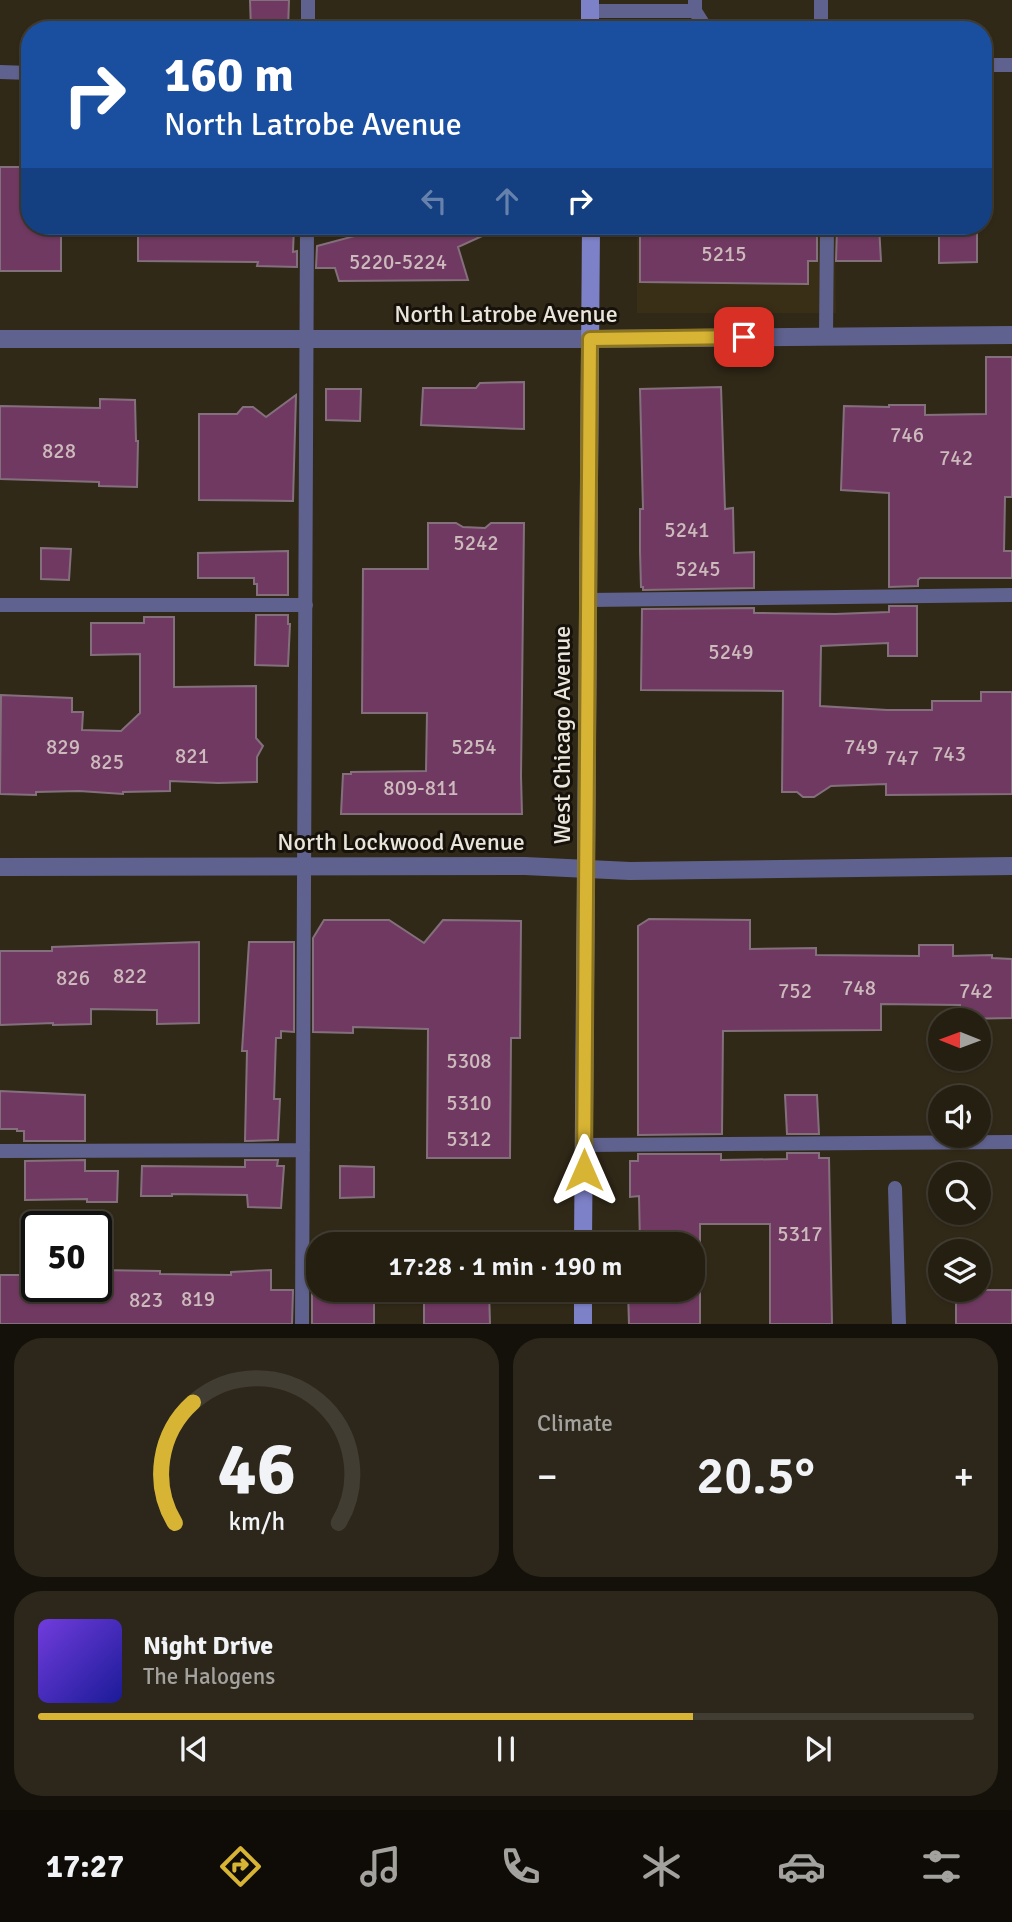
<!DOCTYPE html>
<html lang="en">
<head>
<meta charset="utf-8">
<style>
  body { margin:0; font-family:Signika,sans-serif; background:#2d271b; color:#f1f3f6; height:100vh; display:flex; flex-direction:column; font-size:26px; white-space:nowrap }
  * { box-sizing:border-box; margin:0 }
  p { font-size:23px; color:#a3a29f }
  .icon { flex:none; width:38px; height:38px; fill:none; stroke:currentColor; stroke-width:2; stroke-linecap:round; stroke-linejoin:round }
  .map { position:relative; height:1324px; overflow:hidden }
  .panel { display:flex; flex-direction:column; gap:14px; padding:14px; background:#14110a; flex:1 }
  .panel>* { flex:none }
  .hud { position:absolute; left:21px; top:21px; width:971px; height:214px; border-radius:28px; box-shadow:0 2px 5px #0004,0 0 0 2px #423d32; background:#1a4fa0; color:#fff; overflow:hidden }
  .needle { width:46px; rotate:271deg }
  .tools { position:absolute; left:928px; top:1008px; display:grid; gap:14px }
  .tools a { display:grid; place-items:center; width:63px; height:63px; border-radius:50%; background:#251f12; box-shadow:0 2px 5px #0004,0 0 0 2px #423d32; font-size:35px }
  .speed { position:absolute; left:21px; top:1211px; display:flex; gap:14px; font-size:35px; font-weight:700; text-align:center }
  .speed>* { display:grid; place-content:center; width:91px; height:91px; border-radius:50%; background:#251f12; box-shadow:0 2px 5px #0004,0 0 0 2px #423d32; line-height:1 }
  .speed .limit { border:4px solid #111; border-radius:10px; background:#fff; color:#111 }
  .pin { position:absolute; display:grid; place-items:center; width:60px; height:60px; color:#fff; margin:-30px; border-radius:14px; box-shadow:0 4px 10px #0006 }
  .me { position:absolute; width:77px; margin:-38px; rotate:0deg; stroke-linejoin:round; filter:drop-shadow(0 0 5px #0008) }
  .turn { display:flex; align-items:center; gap:24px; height:147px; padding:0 28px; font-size:32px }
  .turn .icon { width:91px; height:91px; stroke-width:2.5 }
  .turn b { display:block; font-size:49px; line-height:60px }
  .lanes { display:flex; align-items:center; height:66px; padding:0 28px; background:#0003; justify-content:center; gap:35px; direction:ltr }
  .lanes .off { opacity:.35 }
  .big { font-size:52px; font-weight:600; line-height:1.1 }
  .panel .tile { flex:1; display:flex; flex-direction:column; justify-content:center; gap:10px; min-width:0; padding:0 24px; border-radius:28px; background:#2d271b }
  .panel .dial { align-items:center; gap:0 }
  .dial svg { height:182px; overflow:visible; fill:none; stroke:#423d32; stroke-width:7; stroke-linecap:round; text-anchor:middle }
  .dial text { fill:#f1f3f6; stroke:none }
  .song { display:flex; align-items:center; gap:21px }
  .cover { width:84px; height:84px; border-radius:10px; background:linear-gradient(135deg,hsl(260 70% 55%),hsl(240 70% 35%)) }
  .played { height:7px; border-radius:4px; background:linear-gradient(90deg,#d8b434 70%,#423d32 70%) }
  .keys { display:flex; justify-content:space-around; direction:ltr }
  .heat { display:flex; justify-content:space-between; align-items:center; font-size:38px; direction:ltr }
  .panel .tiles { flex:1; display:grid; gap:14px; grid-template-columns:1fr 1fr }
  .tile:last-child { grid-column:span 2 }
  .trip { position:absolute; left:306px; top:1232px; width:399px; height:70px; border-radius:28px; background:#251f12; box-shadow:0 2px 5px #0004,0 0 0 2px #423d32; font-weight:600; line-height:70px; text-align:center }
  .tab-bar { display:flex; height:112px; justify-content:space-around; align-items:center; background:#0f0c07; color:#a3a29f }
  .tab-bar .icon { width:49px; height:49px }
  .tab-bar .selected { color:#d8b434 }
  .tab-bar b { font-size:32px; color:#f1f3f6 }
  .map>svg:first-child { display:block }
  .built { fill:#392e16 }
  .building { fill:#703961; stroke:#84707d; stroke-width:2 }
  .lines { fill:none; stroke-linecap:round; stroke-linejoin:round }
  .service { stroke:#5f628e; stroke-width:14 }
  .minor { stroke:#5f628e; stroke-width:18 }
  .secondary { stroke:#7d81c7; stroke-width:18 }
  .route-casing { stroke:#8c7522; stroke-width:18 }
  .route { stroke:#d8b434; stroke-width:12 }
  .labels { text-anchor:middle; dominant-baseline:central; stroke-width:6; stroke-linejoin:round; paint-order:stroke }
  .number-label { font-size:21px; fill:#ccbabc }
  .street-label { font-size:24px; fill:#eae5da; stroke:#16120b }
</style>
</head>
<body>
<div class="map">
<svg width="1012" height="1324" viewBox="0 0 1012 1324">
  <rect width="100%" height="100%" fill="#312918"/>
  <path class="built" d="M 637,226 L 835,226 L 836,313 L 637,313 Z"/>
  <path class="building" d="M 250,0 L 289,0 L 288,30 L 251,30 Z
    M 0,167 L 30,167 L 30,226 L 61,226 L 61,271 L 0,271 Z
    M 138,226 L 294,226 L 293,252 L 297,251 L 297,267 L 257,266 L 258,262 L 138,261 Z
    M 392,226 L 504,226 L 458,247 L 468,280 L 339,281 L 335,268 L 316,268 L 317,246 Z
    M 640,226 L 817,226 L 817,261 L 808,261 L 808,284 L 640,282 Z
    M 837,226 L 879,226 L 881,261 L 836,261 Z
    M 939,226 L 977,226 L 977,262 L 939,263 Z
    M 986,357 L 1012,357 L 1012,497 L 1005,497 L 1004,551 L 1012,551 L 1012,578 L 920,578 L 918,580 L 918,586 L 889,587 L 889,493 L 841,490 L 844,406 L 889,407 L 889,405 L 925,405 L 925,415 L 986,414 Z
    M 524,382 L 524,429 L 421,425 L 423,388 L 476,388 L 480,383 Z
    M 721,387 L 725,509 L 733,508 L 734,553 L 754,552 L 754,588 L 643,590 L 643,587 L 641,587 L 640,551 L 640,509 L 643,509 L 640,389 Z
    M 326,389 L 361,389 L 360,421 L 326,420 Z
    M 296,395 L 293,501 L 199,500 L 199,414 L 237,414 L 243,407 L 253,407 L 266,417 Z
    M 100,399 L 135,400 L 136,441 L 138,441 L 137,487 L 99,486 L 99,482 L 0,479 L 0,406 L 100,408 Z
    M 428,523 L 456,523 L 463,527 L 485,528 L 491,523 L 524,523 L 521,776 L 522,814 L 341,814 L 343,774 L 351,774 L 351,772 L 426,771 L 427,713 L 362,713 L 363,569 L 428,569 Z
    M 41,548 L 71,549 L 69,580 L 41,579 Z
    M 288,551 L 288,595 L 257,595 L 257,584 L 254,584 L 254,578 L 198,578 L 198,553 Z
    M 889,606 L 917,606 L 917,656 L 888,656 L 888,643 L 821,646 L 820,706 L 887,710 L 932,710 L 932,701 L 981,701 L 981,692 L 1012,692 L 1012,794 L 886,795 L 886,784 L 831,786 L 814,797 L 803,797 L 797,792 L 782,792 L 783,691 L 641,690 L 642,609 L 754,608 L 754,613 L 835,614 L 889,612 Z
    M 256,615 L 288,615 L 288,624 L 290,624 L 288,666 L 255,665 Z
    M 144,617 L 174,617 L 174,687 L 256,686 L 256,738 L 263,746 L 257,757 L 257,782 L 218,783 L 170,781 L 170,791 L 123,792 L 123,794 L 79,791 L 36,792 L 36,795 L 0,794 L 1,695 L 72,698 L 72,712 L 83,712 L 82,730 L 121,731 L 140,713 L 140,654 L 91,655 L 91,623 L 144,623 Z
    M 649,919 L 750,920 L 750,949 L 816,948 L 816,955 L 919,956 L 919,945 L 953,945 L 953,956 L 992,955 L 992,958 L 1012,959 L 1012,1018 L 960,1019 L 960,1005 L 881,1004 L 881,1030 L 723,1031 L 722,1134 L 638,1135 L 638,926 Z
    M 324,920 L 389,920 L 424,943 L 443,920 L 521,921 L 520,1038 L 511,1038 L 510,1158 L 427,1158 L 428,1029 L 353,1027 L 353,1033 L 313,1032 L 313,938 Z
    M 199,942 L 199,1023 L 157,1024 L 157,1010 L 91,1009 L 91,1024 L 53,1025 L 53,1023 L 0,1025 L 0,951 L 52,951 L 52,947 Z
    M 249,942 L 294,942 L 294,1032 L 281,1031 L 281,1038 L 276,1038 L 274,1099 L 280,1099 L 278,1140 L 245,1141 L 247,1051 L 242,1051 Z
    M 0,1091 L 85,1095 L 85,1141 L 24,1141 L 24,1131 L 17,1131 L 17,1129 L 0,1129 Z
    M 785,1095 L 817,1095 L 819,1134 L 787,1134 Z
    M 787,1153 L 819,1153 L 819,1158 L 829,1158 L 832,1324 L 770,1324 L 770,1224 L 700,1224 L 700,1324 L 629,1324 L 628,1290 L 693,1290 L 693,1244 L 640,1244 L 639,1196 L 630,1197 L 630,1161 L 638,1161 L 638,1154 L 721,1154 L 721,1160 L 787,1159 Z
    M 85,1160 L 85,1171 L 118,1171 L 117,1202 L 87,1202 L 87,1199 L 25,1200 L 25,1161 Z
    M 245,1160 L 278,1160 L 277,1166 L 284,1166 L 281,1208 L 248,1207 L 247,1195 L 172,1194 L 172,1196 L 141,1196 L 142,1166 L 245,1167 Z
    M 340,1166 L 374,1167 L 374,1197 L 340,1198 Z
    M 96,1270 L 160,1271 L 160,1274 L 231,1275 L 231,1272 L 271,1270 L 271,1290 L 293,1290 L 292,1324 L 0,1324 L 0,1275 L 37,1275 L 37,1286 L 96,1286 Z
    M 312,1290 L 374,1290 L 374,1324 L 312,1324 Z
    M 424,1290 L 489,1290 L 490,1324 L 424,1324 Z
    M 956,1290 L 1012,1290 L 1012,1324 L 956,1324 Z"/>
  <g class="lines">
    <path class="service" d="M 590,11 L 695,11 L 695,0
      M 695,11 L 707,30
      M 308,30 L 308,0
      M 821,30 L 821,0
      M 984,65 L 1012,65
      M 0,72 L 30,73
      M 826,336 L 827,226
      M 588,600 L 1012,595
      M 0,605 L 306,605
      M 584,1145 L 1012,1142
      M 0,1151 L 303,1150
      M 895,1188 L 899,1324
      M 302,1324 L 307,226"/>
    <path class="minor" d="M 0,339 L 590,339 L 1012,335
      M 0,867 L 525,866 L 630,871 L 1012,866"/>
    <path class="secondary" d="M 590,0 L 590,30
      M 583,1244 L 591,226
      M 583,1324 L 583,1290"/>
  </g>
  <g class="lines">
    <defs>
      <path id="route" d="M 584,1170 L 590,339 L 744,337"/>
    </defs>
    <use href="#route" class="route-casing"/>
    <use href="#route" class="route"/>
  </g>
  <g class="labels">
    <g class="number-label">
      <text x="724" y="254">5215</text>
      <text x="398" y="262">5220-5224</text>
      <text x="907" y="435">746</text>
      <text x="59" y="451">828</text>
      <text x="956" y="458">742</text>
      <text x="687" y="530">5241</text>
      <text x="476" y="543">5242</text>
      <text x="698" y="569">5245</text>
      <text x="731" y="652">5249</text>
      <text x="63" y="747">829</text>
      <text x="474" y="747">5254</text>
      <text x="861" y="747">749</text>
      <text x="949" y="754">743</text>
      <text x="192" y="756">821</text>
      <text x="902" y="758">747</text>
      <text x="107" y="762">825</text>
      <text x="421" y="788">809-811</text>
      <text x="130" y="976">822</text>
      <text x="73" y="978">826</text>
      <text x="859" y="988">748</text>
      <text x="795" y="991">752</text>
      <text x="976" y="991">742</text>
      <text x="469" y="1061">5308</text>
      <text x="469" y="1103">5310</text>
      <text x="469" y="1139">5312</text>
      <text x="800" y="1234">5317</text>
      <text x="198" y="1299">819</text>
      <text x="146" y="1300">823</text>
    </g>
    <g class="street-label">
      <text x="506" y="314">North Latrobe Avenue</text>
      <text transform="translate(562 735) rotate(-90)">West Chicago Avenue</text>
      <text x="401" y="842">North Lockwood Avenue</text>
    </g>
  </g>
</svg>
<div class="tools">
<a><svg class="needle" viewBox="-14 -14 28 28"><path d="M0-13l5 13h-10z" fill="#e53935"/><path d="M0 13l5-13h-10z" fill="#a3a29f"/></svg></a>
<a><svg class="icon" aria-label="sound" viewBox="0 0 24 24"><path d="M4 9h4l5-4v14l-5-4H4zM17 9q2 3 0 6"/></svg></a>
<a><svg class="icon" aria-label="search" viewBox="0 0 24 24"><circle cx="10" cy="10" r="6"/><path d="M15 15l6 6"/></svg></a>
<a><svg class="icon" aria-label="layers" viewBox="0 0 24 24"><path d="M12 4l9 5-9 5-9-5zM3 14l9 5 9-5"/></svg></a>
</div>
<div class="speed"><div class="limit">50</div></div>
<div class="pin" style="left:744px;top:337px;background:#d93025"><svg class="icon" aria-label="arrive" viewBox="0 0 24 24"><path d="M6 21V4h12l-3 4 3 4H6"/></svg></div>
<svg class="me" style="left:584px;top:1170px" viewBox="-20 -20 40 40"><path d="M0-17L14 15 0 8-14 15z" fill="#d8b434" stroke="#fff" stroke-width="4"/></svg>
<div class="trip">17:28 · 1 min · 190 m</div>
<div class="hud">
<div class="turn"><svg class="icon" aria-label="right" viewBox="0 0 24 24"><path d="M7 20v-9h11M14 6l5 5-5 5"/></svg><div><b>160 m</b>North Latrobe Avenue</div></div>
<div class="lanes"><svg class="icon off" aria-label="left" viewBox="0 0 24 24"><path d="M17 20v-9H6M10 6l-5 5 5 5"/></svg><svg class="icon off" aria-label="ahead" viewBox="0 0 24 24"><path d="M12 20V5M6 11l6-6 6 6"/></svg><svg class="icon" aria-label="right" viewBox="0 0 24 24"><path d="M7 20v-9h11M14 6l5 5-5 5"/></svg></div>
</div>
</div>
<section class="panel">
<div class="tiles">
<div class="tile dial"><svg viewBox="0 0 100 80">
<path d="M14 69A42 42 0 1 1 86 69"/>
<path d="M14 69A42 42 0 0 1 22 16" stroke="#d8b434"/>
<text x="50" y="56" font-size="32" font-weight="700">46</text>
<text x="50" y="72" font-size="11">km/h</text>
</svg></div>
<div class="tile"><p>Climate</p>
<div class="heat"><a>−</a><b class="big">20.5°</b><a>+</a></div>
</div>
<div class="tile">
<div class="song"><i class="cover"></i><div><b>Night Drive</b><p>The Halogens</p></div></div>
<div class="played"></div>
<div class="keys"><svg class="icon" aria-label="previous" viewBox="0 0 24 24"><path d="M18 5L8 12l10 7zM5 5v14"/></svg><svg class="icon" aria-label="pause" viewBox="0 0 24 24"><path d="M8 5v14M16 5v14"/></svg><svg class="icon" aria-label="next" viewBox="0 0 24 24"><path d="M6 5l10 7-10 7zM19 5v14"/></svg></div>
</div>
</div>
</section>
<nav class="tab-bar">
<b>17:27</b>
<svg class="icon selected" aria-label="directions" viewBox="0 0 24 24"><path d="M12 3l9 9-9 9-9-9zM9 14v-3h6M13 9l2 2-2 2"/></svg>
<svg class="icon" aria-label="music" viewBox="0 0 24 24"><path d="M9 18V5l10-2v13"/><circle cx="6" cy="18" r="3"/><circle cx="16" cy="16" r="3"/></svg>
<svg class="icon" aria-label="phone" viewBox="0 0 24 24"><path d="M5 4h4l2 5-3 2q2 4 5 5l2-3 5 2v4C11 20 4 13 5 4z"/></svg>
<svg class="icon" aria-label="climate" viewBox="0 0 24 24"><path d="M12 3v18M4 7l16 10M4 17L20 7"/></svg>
<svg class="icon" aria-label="car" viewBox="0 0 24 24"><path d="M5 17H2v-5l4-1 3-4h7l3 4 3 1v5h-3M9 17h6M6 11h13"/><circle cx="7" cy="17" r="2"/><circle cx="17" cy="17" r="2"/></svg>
<svg class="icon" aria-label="filters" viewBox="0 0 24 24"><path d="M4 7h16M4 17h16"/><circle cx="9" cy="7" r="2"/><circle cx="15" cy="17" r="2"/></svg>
</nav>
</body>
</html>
